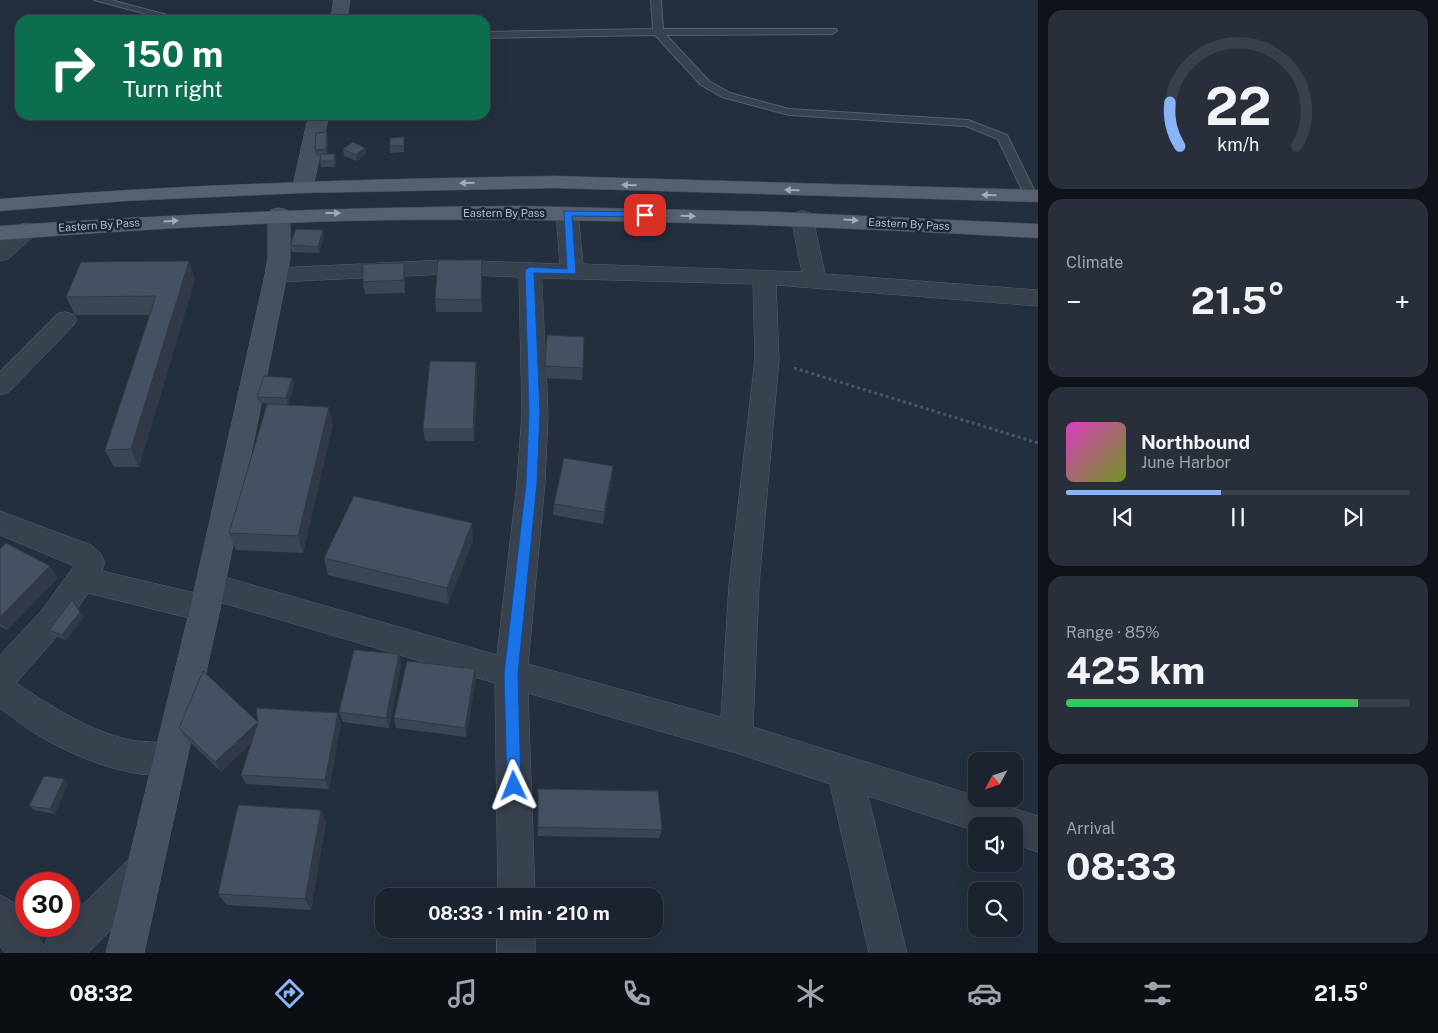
<!DOCTYPE html>
<html lang="en">
<head>
<meta charset="utf-8">
<style>
  body { margin:0; font-family:"Public Sans",sans-serif; background:#282f3a; color:#f1f3f6; height:100vh; display:flex; flex-direction:column; font-size:19px; white-space:nowrap }
  * { box-sizing:border-box; margin:0 }
  p { font-size:16px; color:#a0a4aa }
  .icon { flex:none; width:28px; height:28px; fill:none; stroke:currentColor; stroke-width:2; stroke-linecap:round; stroke-linejoin:round }
  .map { position:relative; flex:1; overflow:hidden }
  .side { display:flex; flex-direction:column; gap:10px; padding:10px; background:#0f1319; width:400px }
  .side>* { flex:none }
  .top-card { position:absolute; left:15px; top:15px; width:475px; height:105px; border-radius:15px; box-shadow:0 5px 20px #0002,0 0 0 1px #39404a; background:#0b6e4f; color:#fff; overflow:hidden }
  .needle { width:32px; rotate:230deg }
  .tools { position:absolute; left:968px; top:752px; display:grid; gap:10px }
  .tools a { display:grid; place-items:center; width:55px; height:55px; border-radius:10px; background:#1b232e; box-shadow:0 5px 20px #0002,0 0 0 1px #39404a; font-size:25px }
  .speed { position:absolute; left:15px; top:872px; display:flex; gap:10px; font-size:25px; font-weight:700; text-align:center }
  .speed>* { display:grid; place-content:center; width:65px; height:65px; border-radius:50%; background:#1b232e; box-shadow:0 5px 20px #0002,0 0 0 1px #39404a; line-height:1 }
  .speed .limit { border:8px solid #d22; background:#fff; color:#111 }
  .pin { position:absolute; display:grid; place-items:center; width:42px; height:42px; color:#fff; margin:-21px; border-radius:10px; box-shadow:0 2px 8px #0006 }
  .me { position:absolute; width:55px; margin:-28px; rotate:358deg; stroke-linejoin:round; filter:drop-shadow(0 0 4px #0008) }
  .turn { display:flex; align-items:center; gap:18px; height:105px; padding:0 25px; font-size:22px }
  .turn .icon { width:65px; height:65px; stroke-width:2.5 }
  .turn b { display:block; font-size:35px; line-height:42px }
  .big { font-size:38px; font-weight:700; line-height:1.1 }
  .side .widget { flex:1; display:flex; flex-direction:column; justify-content:center; gap:8px; min-width:0; padding:0 18px; border-radius:15px; background:#282f3a }
  .side .dial { align-items:center; gap:0 }
  .dial svg { height:130px; overflow:visible; fill:none; stroke:#39404a; stroke-width:7; stroke-linecap:round; text-anchor:middle }
  .dial text { fill:#f1f3f6; stroke:none }
  .song { display:flex; align-items:center; gap:15px }
  .cover { width:60px; height:60px; border-radius:8px; background:linear-gradient(135deg,hsl(310 70% 55%),hsl(80 70% 35%)) }
  .played { height:5px; border-radius:2px; background:linear-gradient(90deg,#8ab4f8 45%,#39404a 45%) }
  .keys { display:flex; justify-content:space-around; direction:ltr }
  .heat { display:flex; justify-content:space-between; align-items:center; font-size:28px; direction:ltr }
  .charge { height:8px; border-radius:4px; background:linear-gradient(90deg,#34c759 85%,#39404a 0) }
  .trip { position:absolute; left:375px; top:888px; width:288px; height:50px; border-radius:15px; background:#1b232e; box-shadow:0 5px 20px #0002,0 0 0 1px #39404a; font-weight:700; line-height:50px; text-align:center }
  .menu { display:flex; height:80px; justify-content:space-around; align-items:center; background:#0b0e12; color:#a0a4aa }
  .menu .icon { width:35px; height:35px }
  .menu .current { color:#8ab4f8 }
  .menu b { font-size:22px; color:#f1f3f6 }
  main { display:flex; flex:1; min-height:0 }
  .map>svg:first-child { display:block }
  .lines { fill:none; stroke-linecap:round; stroke-linejoin:round }
  .lane-casing { stroke:#565f6c; stroke-width:2 }
  .street-casing { stroke:#565f6c; stroke-width:1 }
  .secondary-casing { stroke:#565f6c; stroke-width:1 }
  .primary-casing { stroke:#414a57; stroke-width:1 }
  .path { stroke:#44595c; stroke-width:3; stroke-dasharray:3 3; stroke-linecap:butt }
  .lane { fill:#38414e; fill-rule:evenodd }
  .street { fill:#38414e; fill-rule:evenodd }
  .secondary { fill:#465061; fill-rule:evenodd }
  .primary { fill:#56606e; fill-rule:evenodd }
  .wall { fill:#3b4654 }
  .shaded-wall { fill:#303945 }
  .building { fill:#455162; stroke:#303945 }
  .oneway { fill:#a1aab7 }
  .route { fill:#1a73e8; stroke:#114b97 }
  .labels { text-anchor:middle; dominant-baseline:central; stroke-width:5; stroke-linejoin:round; paint-order:stroke }
  .far-street-label { font-size:11px; fill:#b4bcc9; stroke:#1d2633 }
</style>
</head>
<body>
<main>
<div class="map">
<svg width="1038" height="953" viewBox="0 0 1038 953">
  <rect width="100%" height="100%" fill="#242f3e"/>
  <g class="lines">
    <defs>
      <path id="lane" d="M 94,0 L 111,0 L 186,20 L 169,20 Z
        M 651,0 L 661,0 L 663,29 L 836,29 L 837,31 L 832,34 L 666,35 L 709,81 L 730,93 L 789,109 L 968,120 L 1007,135 L 1037,196 L 1031,200 L 1025,196 L 998,139 L 966,126 L 789,115 L 722,97 L 701,85 L 655,35 L 485,38 L 485,32 L 653,29 Z"/>
      <path id="street" d="M 567,207 L 575,208 L 578,213 L 583,264 L 802,272 L 791,218 L 794,213 L 802,211 L 810,213 L 813,218 L 825,274 L 1038,290 L 1038,306 L 776,285 L 779,359 L 759,585 L 753,727 L 976,796 L 976,799 L 984,799 L 1038,816 L 1038,852 L 1014,844 L 1014,826 L 976,826 L 976,831 L 868,796 L 907,953 L 869,953 L 830,784 L 736,753 L 528,693 L 535,896 L 498,896 L 495,683 L 216,601 L 220,609 L 216,618 L 205,622 L 88,593 L 64,628 L 16,683 C 50,705 82,727 122,738 C 141,744 162,740 182,747 L 187,759 L 182,771 C 144,786 75,757 41,737 C 27,729 13,718 0,708 L 0,655 L 42,610 L 74,566 L 0,535 L 0,511 L 91,545 L 100,553 L 105,562 L 102,571 L 199,594 L 195,586 L 199,577 L 210,573 L 497,655 L 517,483 L 522,413 L 519,277 L 446,274 L 276,282 L 268,280 L 265,275 L 268,270 L 276,268 L 446,260 L 560,264 L 556,213 L 559,208 ZM 542,278 L 753,284 L 755,359 L 729,585 L 721,717 L 528,664 L 545,483 L 548,413 Z
        M 27,223 L 35,225 L 38,230 L 35,235 L 8,259 L 0,261 L 0,242 L 19,225 Z
        M 65,312 L 73,314 L 77,320 L 73,326 L 9,392 L 0,395 L 0,371 L 57,314 Z
        M 143,853 L 156,858 L 161,871 L 156,884 L 88,953 L 5,953 L 0,946 L 0,895 C 13,901 26,910 26,926 L 32,926 L 44,946 L 47,939 L 61,926 L 69,926 L 69,918 L 130,858 Z
        M 497,929 L 535,929 L 535,953 L 497,953 Z"/>
      <path id="secondary" d="M 334,0 L 350,0 L 347,20 L 331,20 Z
        M 309,115 L 329,115 L 313,187 L 310,191 L 303,193 L 296,191 L 293,187 Z
        M 279,208 L 287,210 L 290,215 L 290,257 L 287,275 L 220,609 L 144,953 L 106,953 L 190,609 L 265,275 L 268,257 L 268,215 L 271,210 Z"/>
      <path id="primary" d="M 554,176 L 1038,190 L 1038,202 L 554,188 L 303,193 L 125,201 L 0,211 L 0,199 C 185,184 369,179 554,176 Z
        M 519,206 L 778,212 L 1038,224 L 1038,238 C 822,226 607,218 391,220 C 260,222 130,230 0,240 L 0,226 C 173,214 345,207 519,206 Z"/>
    </defs>
    <use href="#lane" class="lane-casing"/>
    <use href="#street" class="street-casing"/>
    <use href="#secondary" class="secondary-casing"/>
    <use href="#primary" class="primary-casing"/>
    <path class="path" d="M 794,368 L 1038,443"/>
    <use href="#lane" class="lane"/>
    <use href="#street" class="street"/>
    <use href="#secondary" class="secondary"/>
    <use href="#primary" class="primary"/>
  </g>
  <path class="wall" d="M 404,137 L 404,152 L 390,153 L 390,146 Z
    M 328,138 L 327,154 L 336,160 L 335,167 L 321,167 L 320,161 L 321,156 L 316,156 L 315,150 Z
    M 365,148 L 366,154 L 357,161 L 344,156 L 343,149 Z
    M 324,237 L 319,253 L 292,252 L 290,245 Z
    M 482,273 L 482,312 L 436,312 L 435,299 Z
    M 405,275 L 405,293 L 365,294 L 363,282 Z
    M 195,279 L 139,467 L 114,467 L 105,450 L 150,315 L 75,315 L 66,297 Z
    M 476,362 L 477,374 L 474,441 L 425,441 L 423,429 Z
    M 545,366 L 583,368 L 582,380 L 545,378 Z
    M 292,378 L 294,384 L 288,405 L 259,403 L 257,397 Z
    M 333,424 L 303,553 L 236,550 L 229,533 Z
    M 612,478 L 603,524 L 553,515 L 554,504 Z
    M 473,540 L 448,604 L 328,575 L 324,558 Z
    M 0,549 L 58,578 L 7,630 L 0,626 Z
    M 84,617 L 66,640 L 53,635 L 49,630 Z
    M 399,654 L 401,665 L 389,728 L 343,722 L 339,712 Z
    M 475,669 L 476,679 L 466,737 L 396,728 L 394,718 Z
    M 258,722 L 341,723 L 329,789 L 246,784 L 241,775 L 251,743 L 221,772 L 185,737 L 179,728 Z
    M 64,779 L 68,784 L 55,814 L 34,810 L 29,806 Z
    M 538,798 L 662,830 L 659,838 L 538,836 Z
    M 321,810 L 326,822 L 311,910 L 227,905 L 218,894 Z"/>
  <path class="shaded-wall" d="M 327,132 L 328,138 L 327,156 L 326,149 Z
    M 365,148 L 366,154 L 357,161 L 356,155 Z
    M 335,154 L 336,160 L 335,167 L 334,161 Z
    M 323,230 L 324,237 L 319,253 L 318,247 Z
    M 482,260 L 482,312 L 481,300 Z
    M 189,261 L 195,279 L 139,467 L 131,449 Z
    M 404,263 L 405,275 L 405,293 L 404,280 Z
    M 476,362 L 477,374 L 474,441 L 473,429 Z
    M 292,378 L 294,384 L 288,405 L 286,398 Z
    M 329,407 L 333,424 L 303,553 L 298,536 Z
    M 613,466 L 612,478 L 603,524 L 604,512 Z
    M 472,523 L 473,540 L 448,604 L 447,588 Z
    M 50,566 L 58,578 L 7,630 L 0,622 L 0,617 Z
    M 72,600 L 84,617 L 66,640 L 62,635 Z
    M 399,654 L 401,665 L 389,728 L 386,718 Z
    M 475,669 L 476,679 L 466,737 L 465,728 Z
    M 338,713 L 341,723 L 329,789 L 325,780 Z
    M 258,722 L 263,732 L 221,772 L 215,762 Z
    M 64,779 L 68,784 L 55,814 L 50,809 Z
    M 321,810 L 326,822 L 311,910 L 305,899 Z"/>
  <path class="building" d="M 327,132 L 326,149 L 315,150 L 316,133 Z
    M 404,137 L 404,146 L 390,146 L 390,138 Z
    M 353,142 L 365,148 L 356,155 L 343,149 Z
    M 321,154 L 335,154 L 334,161 L 320,161 Z
    M 296,229 L 323,230 L 318,247 L 290,245 Z
    M 438,260 L 482,260 L 481,300 L 435,299 Z
    M 189,261 L 131,449 L 105,450 L 156,296 L 66,297 L 81,262 Z
    M 404,263 L 404,280 L 363,282 L 363,264 Z
    M 547,335 L 584,337 L 583,368 L 545,366 Z
    M 430,361 L 476,362 L 473,429 L 423,429 Z
    M 264,376 L 292,378 L 286,398 L 257,397 Z
    M 267,404 L 329,407 L 298,536 L 229,533 Z
    M 564,458 L 613,466 L 604,512 L 554,504 Z
    M 354,496 L 472,523 L 447,588 L 324,558 Z
    M 6,543 L 50,566 L 0,617 L 0,549 Z
    M 72,600 L 80,612 L 62,635 L 49,630 Z
    M 354,650 L 399,654 L 386,718 L 339,712 Z
    M 407,661 L 475,669 L 465,728 L 394,718 Z
    M 203,671 L 258,722 L 256,708 L 338,713 L 325,780 L 241,775 L 258,722 L 215,762 L 179,728 Z
    M 44,776 L 64,779 L 50,809 L 29,806 Z
    M 538,789 L 658,791 L 662,830 L 538,827 Z
    M 238,805 L 321,810 L 305,899 L 218,894 Z"/>
  <defs><path id="oneway-solid" d="M-6-.8H1V-3.2L6.5 0L1 3.2V.8H-6Z" transform="scale(1.25)"/></defs>
  <g class="oneway">
    <use href="#oneway-solid" transform="translate(467 183) rotate(179)"/>
    <use href="#oneway-solid" transform="translate(629 185) rotate(-178)"/>
    <use href="#oneway-solid" transform="translate(792 190) rotate(-179)"/>
    <use href="#oneway-solid" transform="translate(989 195) rotate(-178)"/>
    <use href="#oneway-solid" transform="translate(333 213)"/>
    <use href="#oneway-solid" transform="translate(688 216) rotate(1)"/>
    <use href="#oneway-solid" transform="translate(851 220) rotate(3)"/>
    <use href="#oneway-solid" transform="translate(171 221) rotate(-3)"/>
  </g>
  <path class="route" d="M 564,211 L 645,212 L 650,215 L 645,217 L 572,216 L 576,274 L 534,273 L 540,413 L 537,483 L 518,674 L 521,786 L 519,791 L 514,793 L 509,791 L 507,786 L 504,674 L 526,483 L 529,413 L 525,270 L 530,267 L 567,269 Z"/>
  <g class="labels">
    <g class="far-street-label">
      <text x="504" y="213">Eastern By Pass</text>
      <text transform="translate(909 224) rotate(3)">Eastern By Pass</text>
      <text transform="translate(99 225) rotate(-4)">Eastern By Pass</text>
    </g>
  </g>
</svg>
<div class="tools">
<a><svg class="needle" viewBox="-14 -14 28 28"><path d="M0-13l5 13h-10z" fill="#e53935"/><path d="M0 13l5-13h-10z" fill="#a0a4aa"/></svg></a>
<a><svg class="icon" aria-label="sound" viewBox="0 0 24 24"><path d="M4 9h4l5-4v14l-5-4H4zM17 9q2 3 0 6"/></svg></a>
<a><svg class="icon" aria-label="search" viewBox="0 0 24 24"><circle cx="10" cy="10" r="6"/><path d="M15 15l6 6"/></svg></a>
</div>
<div class="speed"><div class="limit">30</div></div>
<div class="pin" style="left:645px;top:215px;background:#d93025"><svg class="icon" aria-label="arrive" viewBox="0 0 24 24"><path d="M6 21V4h12l-3 4 3 4H6"/></svg></div>
<svg class="me" style="left:514px;top:786px" viewBox="-20 -20 40 40"><path d="M0-17L14 15 0 8-14 15z" fill="#1a73e8" stroke="#fff" stroke-width="4"/></svg>
<div class="trip">08:33 · 1 min · 210 m</div>
<div class="top-card">
<div class="turn"><svg class="icon" aria-label="right" viewBox="0 0 24 24"><path d="M7 20v-9h11M14 6l5 5-5 5"/></svg><div><b>150 m</b>Turn right</div></div>
</div>
</div>
<section class="side">
<div class="widget dial"><svg viewBox="0 0 100 80">
<path d="M14 69A42 42 0 1 1 86 69"/>
<path d="M14 69A42 42 0 0 1 8 42" stroke="#8ab4f8"/>
<text x="50" y="56" font-size="32" font-weight="700">22</text>
<text x="50" y="72" font-size="11">km/h</text>
</svg></div>
<div class="widget"><p>Climate</p>
<div class="heat"><a>−</a><b class="big">21.5°</b><a>+</a></div>
</div>
<div class="widget">
<div class="song"><i class="cover"></i><div><b>Northbound</b><p>June Harbor</p></div></div>
<div class="played"></div>
<div class="keys"><svg class="icon" aria-label="previous" viewBox="0 0 24 24"><path d="M18 5L8 12l10 7zM5 5v14"/></svg><svg class="icon" aria-label="pause" viewBox="0 0 24 24"><path d="M8 5v14M16 5v14"/></svg><svg class="icon" aria-label="next" viewBox="0 0 24 24"><path d="M6 5l10 7-10 7zM19 5v14"/></svg></div>
</div>
<div class="widget"><p>Range · 85%</p><b class="big">425 km</b><div class="charge"></div></div>
<div class="widget"><p>Arrival</p><b class="big">08:33</b></div>
</section>
</main>
<nav class="menu">
<b>08:32</b>
<svg class="icon current" aria-label="directions" viewBox="0 0 24 24"><path d="M12 3l9 9-9 9-9-9zM9 14v-3h6M13 9l2 2-2 2"/></svg>
<svg class="icon" aria-label="music" viewBox="0 0 24 24"><path d="M9 18V5l10-2v13"/><circle cx="6" cy="18" r="3"/><circle cx="16" cy="16" r="3"/></svg>
<svg class="icon" aria-label="phone" viewBox="0 0 24 24"><path d="M5 4h4l2 5-3 2q2 4 5 5l2-3 5 2v4C11 20 4 13 5 4z"/></svg>
<svg class="icon" aria-label="climate" viewBox="0 0 24 24"><path d="M12 3v18M4 7l16 10M4 17L20 7"/></svg>
<svg class="icon" aria-label="car" viewBox="0 0 24 24"><path d="M5 17H2v-5l4-1 3-4h7l3 4 3 1v5h-3M9 17h6M6 11h13"/><circle cx="7" cy="17" r="2"/><circle cx="17" cy="17" r="2"/></svg>
<svg class="icon" aria-label="filters" viewBox="0 0 24 24"><path d="M4 7h16M4 17h16"/><circle cx="9" cy="7" r="2"/><circle cx="15" cy="17" r="2"/></svg>
<b>21.5°</b>
</nav>
</body>
</html>
